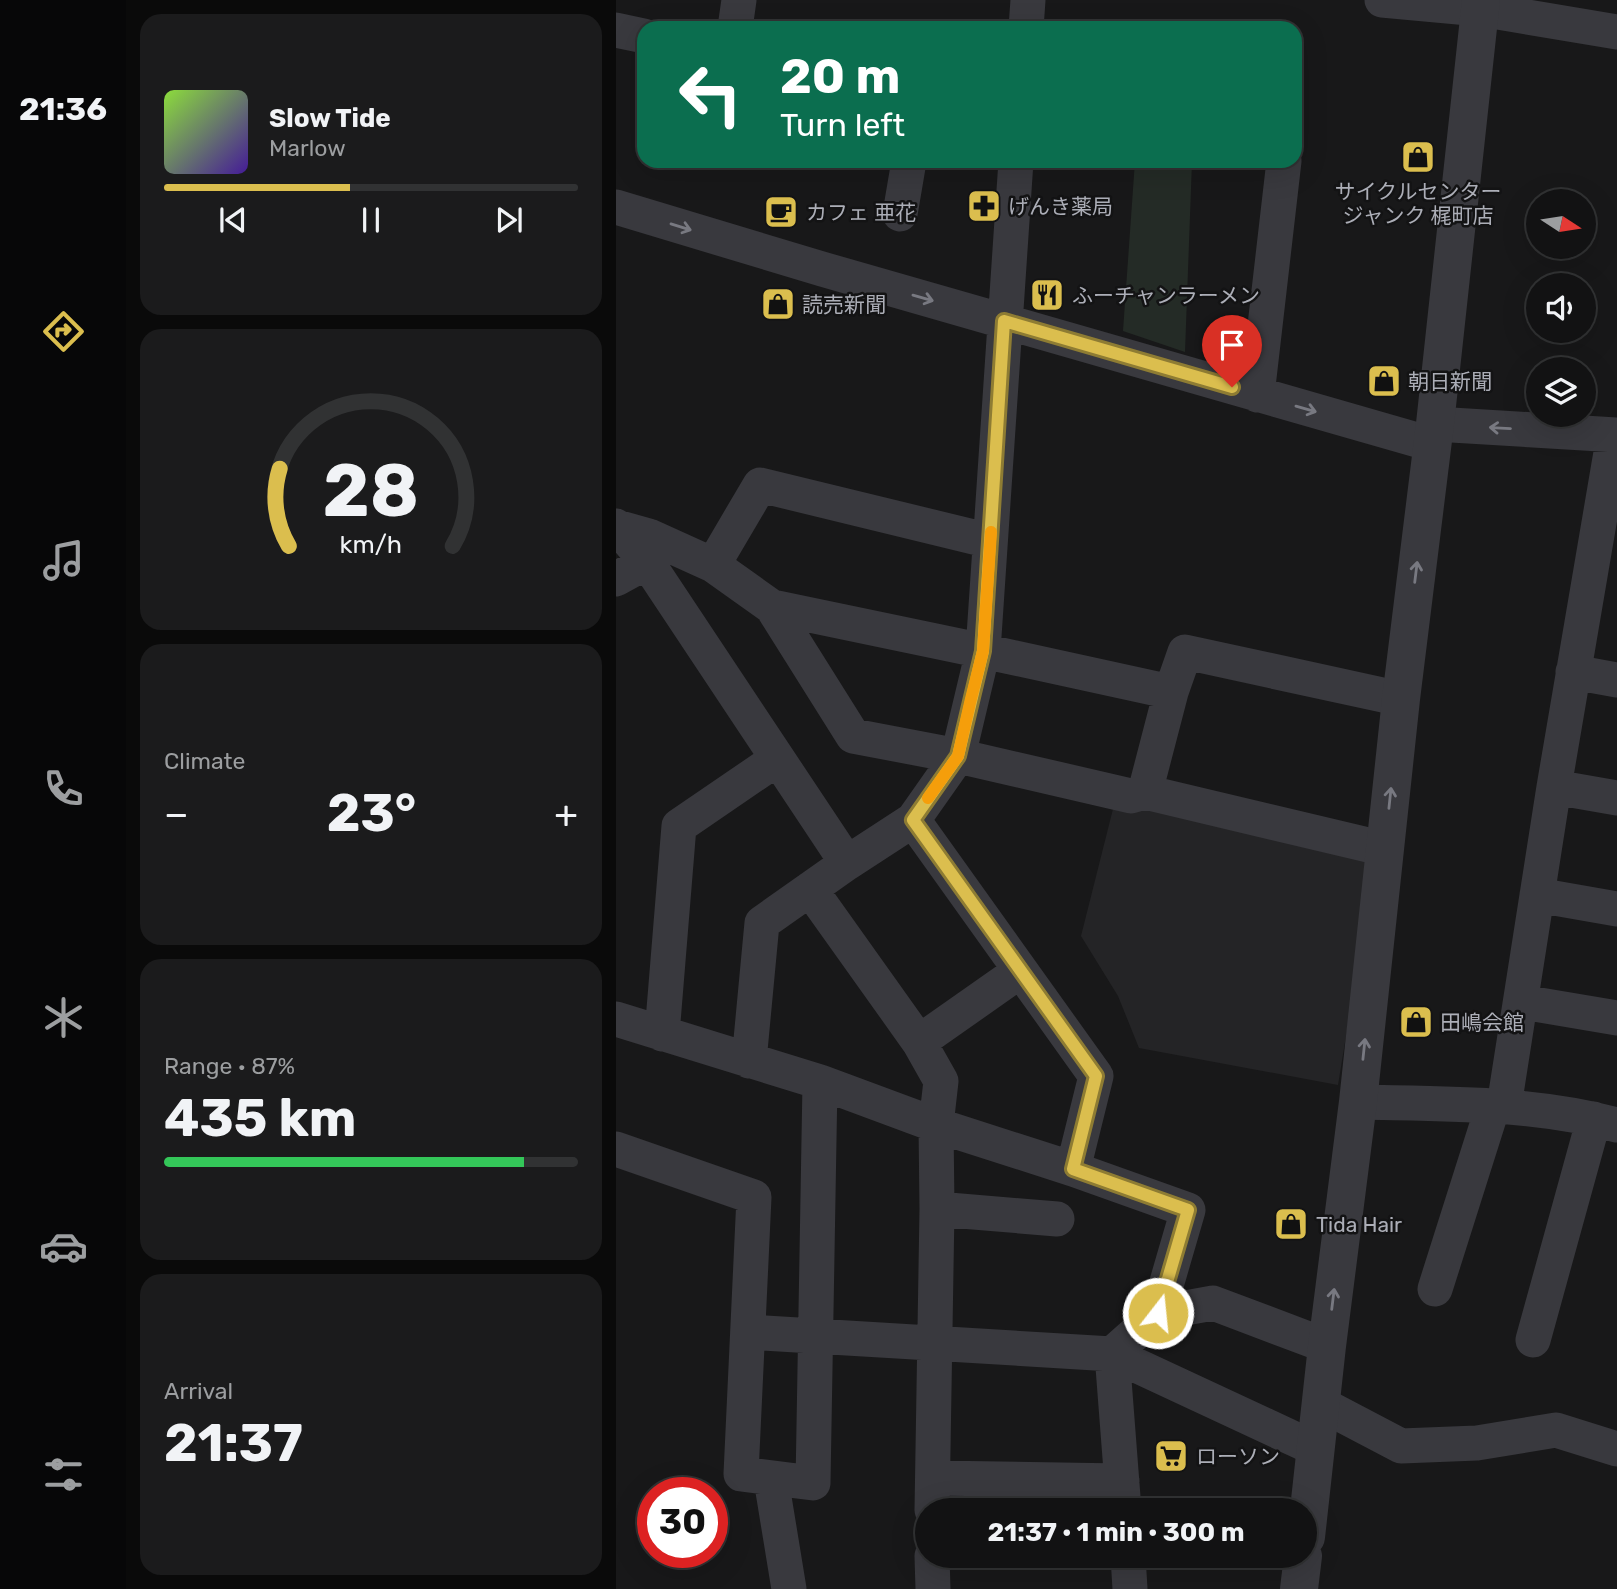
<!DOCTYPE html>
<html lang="en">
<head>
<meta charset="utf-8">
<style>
  body { margin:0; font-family:Rubik,"Noto Sans JP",sans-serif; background:#1b1b1c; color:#f1f3f6; height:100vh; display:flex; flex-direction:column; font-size:26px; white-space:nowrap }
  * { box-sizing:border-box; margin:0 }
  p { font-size:23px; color:#9c9ea0 }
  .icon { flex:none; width:38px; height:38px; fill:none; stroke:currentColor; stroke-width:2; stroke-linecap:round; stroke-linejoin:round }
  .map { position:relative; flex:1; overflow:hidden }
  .details { display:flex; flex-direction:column; gap:14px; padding:14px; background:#0a0a0a; width:490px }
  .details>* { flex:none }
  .guide { position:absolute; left:21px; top:21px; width:665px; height:147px; border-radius:21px; box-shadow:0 7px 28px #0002,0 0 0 2px #313233; background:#0b6e4f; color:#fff; overflow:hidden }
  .needle { width:46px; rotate:102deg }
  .fabs { position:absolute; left:910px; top:189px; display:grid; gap:14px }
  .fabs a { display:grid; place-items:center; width:70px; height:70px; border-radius:50%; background:#121213; box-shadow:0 7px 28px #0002,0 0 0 2px #313233; font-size:35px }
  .speed { position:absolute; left:21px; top:1477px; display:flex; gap:14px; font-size:35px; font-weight:700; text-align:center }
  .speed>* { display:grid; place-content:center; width:91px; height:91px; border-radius:50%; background:#121213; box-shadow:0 7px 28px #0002,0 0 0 2px #313233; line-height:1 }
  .speed .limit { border:10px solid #d22; background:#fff; color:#111 }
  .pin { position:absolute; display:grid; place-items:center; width:60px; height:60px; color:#fff; margin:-72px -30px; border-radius:50% 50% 50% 0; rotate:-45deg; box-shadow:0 0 7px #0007 }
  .pin .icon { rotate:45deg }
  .me { position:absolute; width:77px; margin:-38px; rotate:16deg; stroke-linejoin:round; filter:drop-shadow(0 0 5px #0008) }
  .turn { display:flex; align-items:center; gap:24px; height:147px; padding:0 28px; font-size:32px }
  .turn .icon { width:91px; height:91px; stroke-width:2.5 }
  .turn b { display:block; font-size:49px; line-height:60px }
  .big { font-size:52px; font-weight:700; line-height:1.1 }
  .details .widget { flex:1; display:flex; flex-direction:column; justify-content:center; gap:10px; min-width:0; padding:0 24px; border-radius:21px; background:#1b1b1c }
  .details .dial { align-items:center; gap:0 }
  .dial svg { height:182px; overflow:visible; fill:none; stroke:#313233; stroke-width:7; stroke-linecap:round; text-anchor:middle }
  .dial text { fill:#f1f3f6; stroke:none }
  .song { display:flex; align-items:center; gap:21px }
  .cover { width:84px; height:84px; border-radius:10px; background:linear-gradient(135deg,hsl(90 70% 55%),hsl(260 70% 35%)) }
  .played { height:7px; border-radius:4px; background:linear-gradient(90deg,#dbbe4e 45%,#313233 45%) }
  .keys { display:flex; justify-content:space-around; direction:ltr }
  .heat { display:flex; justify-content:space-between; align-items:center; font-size:38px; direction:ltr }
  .charge { height:10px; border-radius:5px; background:linear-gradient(90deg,#34c759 87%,#313233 0) }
  .trip { position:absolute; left:299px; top:1498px; width:402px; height:70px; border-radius:35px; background:#121213; box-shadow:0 7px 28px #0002,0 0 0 2px #313233; font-weight:700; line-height:70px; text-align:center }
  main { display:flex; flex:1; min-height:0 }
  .dock { display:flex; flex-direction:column; width:126px; justify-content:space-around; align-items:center; background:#070708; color:#9c9ea0 }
  .dock .icon { width:49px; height:49px }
  .dock .selected { color:#dbbe4e }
  .dock b { font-size:32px; color:#f1f3f6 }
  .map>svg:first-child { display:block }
  .built { fill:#242426 }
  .green { fill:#242b26 }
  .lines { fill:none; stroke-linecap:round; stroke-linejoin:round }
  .minor { stroke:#39393e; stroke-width:35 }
  .tertiary { stroke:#39393e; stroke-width:38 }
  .oneway { stroke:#787981 }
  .route-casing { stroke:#8e7c33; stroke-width:18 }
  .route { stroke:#dbbe4e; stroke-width:12 }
  .slow { stroke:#f59e0b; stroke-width:12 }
  .labels { text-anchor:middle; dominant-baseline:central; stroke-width:5; stroke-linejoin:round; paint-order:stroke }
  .poi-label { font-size:21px; fill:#acaeb7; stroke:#131314; text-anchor:start }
</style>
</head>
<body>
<main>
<nav class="dock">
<b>21:36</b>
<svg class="icon selected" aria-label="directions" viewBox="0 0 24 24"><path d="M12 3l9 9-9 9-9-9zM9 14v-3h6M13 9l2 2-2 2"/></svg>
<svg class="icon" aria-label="music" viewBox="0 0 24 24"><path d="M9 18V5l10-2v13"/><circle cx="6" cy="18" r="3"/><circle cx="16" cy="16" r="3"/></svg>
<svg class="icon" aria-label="phone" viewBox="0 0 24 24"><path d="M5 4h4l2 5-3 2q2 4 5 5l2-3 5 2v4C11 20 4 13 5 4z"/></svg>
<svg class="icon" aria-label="climate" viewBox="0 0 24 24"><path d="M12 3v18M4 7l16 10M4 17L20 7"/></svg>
<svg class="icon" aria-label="car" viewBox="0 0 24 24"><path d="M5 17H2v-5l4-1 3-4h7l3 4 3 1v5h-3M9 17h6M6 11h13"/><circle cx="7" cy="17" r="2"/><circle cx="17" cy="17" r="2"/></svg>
<svg class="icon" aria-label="filters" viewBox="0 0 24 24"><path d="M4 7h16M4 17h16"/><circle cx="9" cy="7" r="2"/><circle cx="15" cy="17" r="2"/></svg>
</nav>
<section class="details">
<div class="widget">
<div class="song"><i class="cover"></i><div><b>Slow Tide</b><p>Marlow</p></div></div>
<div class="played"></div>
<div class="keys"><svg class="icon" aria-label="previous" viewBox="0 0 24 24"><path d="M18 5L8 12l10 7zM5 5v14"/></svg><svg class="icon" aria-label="pause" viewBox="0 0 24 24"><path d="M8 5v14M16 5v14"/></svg><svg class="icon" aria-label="next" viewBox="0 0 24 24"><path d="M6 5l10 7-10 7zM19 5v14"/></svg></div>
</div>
<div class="widget dial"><svg viewBox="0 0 100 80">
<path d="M14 69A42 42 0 1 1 86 69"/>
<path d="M14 69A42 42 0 0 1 10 35" stroke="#dbbe4e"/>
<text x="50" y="56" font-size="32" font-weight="700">28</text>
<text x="50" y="72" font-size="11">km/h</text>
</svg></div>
<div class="widget"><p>Climate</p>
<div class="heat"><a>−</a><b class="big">23°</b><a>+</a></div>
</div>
<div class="widget"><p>Range · 87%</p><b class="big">435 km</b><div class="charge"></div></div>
<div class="widget"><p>Arrival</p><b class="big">21:37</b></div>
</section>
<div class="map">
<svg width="1001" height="1589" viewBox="0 0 1001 1589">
  <rect width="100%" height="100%" fill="#181819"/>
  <path class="built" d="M 516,801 L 755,855 L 742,963 L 722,1085 L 523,1048 L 502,996 L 465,936 L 497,809 Z"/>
  <path class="green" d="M 519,161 L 576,161 L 569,352 L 507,331 Z"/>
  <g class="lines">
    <path class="minor" d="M 766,0 L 864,9 L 1001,32
      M 119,28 L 123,0
      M 410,28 L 412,0
      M 0,30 L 28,36
      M 0,207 L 206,269 L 815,444
      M 284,214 L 293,161
      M 641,395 L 668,161
      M 819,424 L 1001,435
      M 0,526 L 31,562 L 231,863
      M 1,527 L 33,536 L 97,565 L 144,485 L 374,541
      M 97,565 L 156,607 L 237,736 L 342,756 L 515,796 L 529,792 L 769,849
      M 0,579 L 31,562
      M 156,607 L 367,651 L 555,692 L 569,652 L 785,699
      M 957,672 L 1001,680
      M 938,787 L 1001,798
      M 529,792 L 555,692
      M 297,820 L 480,1076 L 457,1169
      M 194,889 L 303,1042 L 325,1081 L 320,1125 L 457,1169 L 572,1210 L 542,1313 L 496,1354
      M 921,895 L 1001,909
      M 906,1002 L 1001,1018
      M 0,1019 L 204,1082 L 320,1125 L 321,1209 L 316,1510
      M 46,1034 L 63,826 L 161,759
      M 303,1042 L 404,971
      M 133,1061 L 146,923 L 231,863 L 297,820 L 342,756 L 367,651 L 400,161
      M 742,1102 C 828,1104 917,1102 1001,1125
      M 888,1106 L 938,787 L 998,435
      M 0,1149 L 138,1197 L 125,1474 L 197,1483 L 204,1082
      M 321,1209 L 441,1219
      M 819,1289 L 877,1106
      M 542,1313 L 597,1303 L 711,1346
      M 132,1332 L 496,1354 L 700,1449
      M 917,1340 L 978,1119
      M 496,1354 L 508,1510
      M 705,1404 L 785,1446 L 861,1443 L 940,1430 L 1001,1449
      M 317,1478 L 506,1481
      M 155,1479 L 173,1589
      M 316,1556 L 317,1589
      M 512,1556 L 514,1589"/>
    <path class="tertiary" d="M 690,1537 L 711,1346 L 742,1102 L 785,699 L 819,424 L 865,0
      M 683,1589 L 687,1556"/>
  </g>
  <defs><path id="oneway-shaft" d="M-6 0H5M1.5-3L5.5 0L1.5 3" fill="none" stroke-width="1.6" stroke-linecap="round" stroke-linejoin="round" transform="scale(1.75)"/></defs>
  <g class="oneway">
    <use href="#oneway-shaft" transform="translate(65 227) rotate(17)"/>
    <use href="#oneway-shaft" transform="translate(307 298) rotate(16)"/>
    <use href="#oneway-shaft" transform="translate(690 409) rotate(16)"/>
    <use href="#oneway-shaft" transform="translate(884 428) rotate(-177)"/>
    <use href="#oneway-shaft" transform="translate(800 572) rotate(-83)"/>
    <use href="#oneway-shaft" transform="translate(774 798) rotate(-84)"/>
    <use href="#oneway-shaft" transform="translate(748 1049) rotate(-84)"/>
    <use href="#oneway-shaft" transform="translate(717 1299) rotate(-83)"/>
  </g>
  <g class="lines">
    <defs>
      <path id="route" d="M 542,1313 L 572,1210 L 457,1169 L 480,1076 L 297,820 L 342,756 L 367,651 L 388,321 L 616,387"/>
    </defs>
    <use href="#route" class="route-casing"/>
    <use href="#route" class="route"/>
    <path class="slow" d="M 312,798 L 342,756 L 354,703 L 367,651 L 375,532"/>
  </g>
  <defs>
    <symbol id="shop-square" viewBox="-11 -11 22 22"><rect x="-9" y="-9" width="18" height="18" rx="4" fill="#dbbe4e" stroke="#131314"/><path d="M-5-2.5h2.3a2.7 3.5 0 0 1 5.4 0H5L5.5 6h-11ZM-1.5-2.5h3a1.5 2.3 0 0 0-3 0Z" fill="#111"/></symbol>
    <symbol id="pharmacy-square" viewBox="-11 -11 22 22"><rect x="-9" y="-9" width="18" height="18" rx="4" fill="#dbbe4e" stroke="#131314"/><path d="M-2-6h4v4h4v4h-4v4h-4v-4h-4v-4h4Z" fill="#111"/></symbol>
    <symbol id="cafe-square" viewBox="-11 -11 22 22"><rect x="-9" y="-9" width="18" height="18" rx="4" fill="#dbbe4e" stroke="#131314"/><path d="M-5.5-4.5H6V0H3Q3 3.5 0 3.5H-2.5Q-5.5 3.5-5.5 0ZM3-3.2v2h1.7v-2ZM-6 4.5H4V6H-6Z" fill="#111"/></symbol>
    <symbol id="restaurant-square" viewBox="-11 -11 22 22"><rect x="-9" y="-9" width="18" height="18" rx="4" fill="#dbbe4e" stroke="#131314"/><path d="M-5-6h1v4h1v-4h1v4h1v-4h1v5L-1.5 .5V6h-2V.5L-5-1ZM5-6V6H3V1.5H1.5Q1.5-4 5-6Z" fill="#111"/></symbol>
    <symbol id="supermarket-square" viewBox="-11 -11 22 22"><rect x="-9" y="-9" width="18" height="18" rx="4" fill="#dbbe4e" stroke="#131314"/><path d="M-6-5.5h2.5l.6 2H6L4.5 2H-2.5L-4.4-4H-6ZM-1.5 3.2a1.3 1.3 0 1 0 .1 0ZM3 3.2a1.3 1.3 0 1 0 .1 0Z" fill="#111"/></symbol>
  </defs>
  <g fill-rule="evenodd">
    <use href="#shop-square" x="783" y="138" width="38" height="38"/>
    <use href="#pharmacy-square" x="349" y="187" width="38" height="38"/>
    <use href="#cafe-square" x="146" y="193" width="38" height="38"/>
    <use href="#restaurant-square" x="412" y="276" width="38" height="38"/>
    <use href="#shop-square" x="143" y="285" width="38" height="38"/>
    <use href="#shop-square" x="749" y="362" width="38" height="38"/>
    <use href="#shop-square" x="781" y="1003" width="38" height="38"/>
    <use href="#shop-square" x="656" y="1205" width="38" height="38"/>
    <use href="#supermarket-square" x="536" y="1437" width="38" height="38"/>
  </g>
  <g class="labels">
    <g class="poi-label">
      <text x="802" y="191" text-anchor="middle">サイクルセンター<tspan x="802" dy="24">ジャンク 梶町店</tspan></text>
      <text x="392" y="206">げんき薬局</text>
      <text x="190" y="212">カフェ 亜花</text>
      <text x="456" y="295">ふーチャンラーメン</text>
      <text x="186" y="304">読売新聞</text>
      <text x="792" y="381">朝日新聞</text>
      <text x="824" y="1022">田嶋会館</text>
      <text x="700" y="1224">Tida Hair</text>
      <text x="580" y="1456">ローソン</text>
    </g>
  </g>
</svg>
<div class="fabs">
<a><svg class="needle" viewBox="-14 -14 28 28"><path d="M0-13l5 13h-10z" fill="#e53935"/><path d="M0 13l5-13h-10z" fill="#9c9ea0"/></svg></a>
<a><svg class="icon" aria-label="sound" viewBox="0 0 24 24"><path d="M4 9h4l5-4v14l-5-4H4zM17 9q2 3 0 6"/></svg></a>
<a><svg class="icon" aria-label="layers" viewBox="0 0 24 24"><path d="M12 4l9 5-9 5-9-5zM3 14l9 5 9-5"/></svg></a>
</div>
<div class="speed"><div class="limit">30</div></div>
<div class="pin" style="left:616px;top:387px;background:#d93025"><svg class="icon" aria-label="arrive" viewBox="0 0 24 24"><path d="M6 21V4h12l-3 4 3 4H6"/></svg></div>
<svg class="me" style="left:542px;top:1313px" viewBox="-20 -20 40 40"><circle r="17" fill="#dbbe4e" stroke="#fff" stroke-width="3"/><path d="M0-11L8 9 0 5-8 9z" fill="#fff"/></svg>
<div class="trip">21:37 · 1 min · 300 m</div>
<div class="guide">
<div class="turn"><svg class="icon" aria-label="left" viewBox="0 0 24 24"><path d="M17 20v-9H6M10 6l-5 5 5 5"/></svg><div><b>20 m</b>Turn left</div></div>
</div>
</div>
</main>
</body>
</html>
